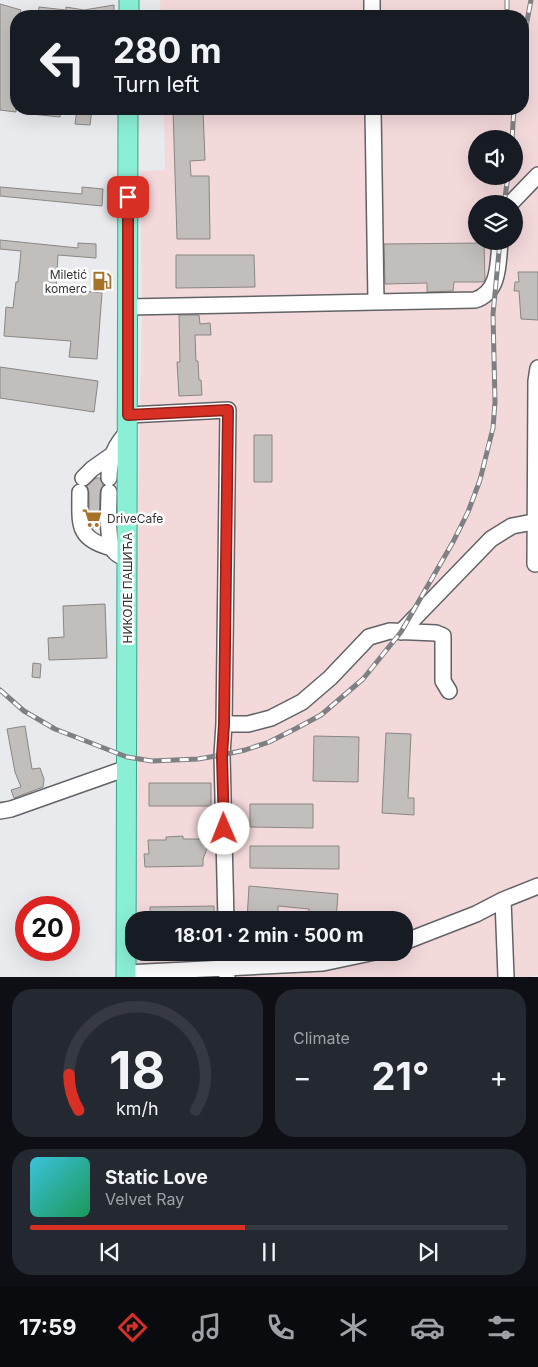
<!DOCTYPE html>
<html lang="en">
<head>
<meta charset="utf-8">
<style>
  body { margin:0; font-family:Inter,sans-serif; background:#242831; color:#f1f3f6; height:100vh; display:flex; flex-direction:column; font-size:19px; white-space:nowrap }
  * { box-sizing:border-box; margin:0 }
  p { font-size:16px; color:#9ea1a6 }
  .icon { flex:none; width:28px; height:28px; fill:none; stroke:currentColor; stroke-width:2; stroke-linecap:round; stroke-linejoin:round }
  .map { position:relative; height:977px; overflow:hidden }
  .panel { display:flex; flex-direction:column; gap:12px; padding:12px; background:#0d0f14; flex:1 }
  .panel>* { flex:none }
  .guide { position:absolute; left:10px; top:10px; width:519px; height:105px; border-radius:20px; box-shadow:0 5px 20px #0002; background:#171b24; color:#f1f3f6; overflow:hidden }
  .controls { position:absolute; left:468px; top:130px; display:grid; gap:10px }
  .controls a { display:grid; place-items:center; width:55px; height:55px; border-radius:50%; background:#171b24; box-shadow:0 5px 20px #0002; font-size:25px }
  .speed { position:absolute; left:15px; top:896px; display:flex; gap:10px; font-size:25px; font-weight:700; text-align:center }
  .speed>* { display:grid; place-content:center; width:65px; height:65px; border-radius:50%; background:#171b24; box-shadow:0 5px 20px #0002; line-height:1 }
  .speed .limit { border:8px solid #d22; background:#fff; color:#111 }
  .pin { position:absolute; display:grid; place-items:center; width:42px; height:42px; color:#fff; margin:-21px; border-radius:10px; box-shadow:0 2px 8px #0006 }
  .me { position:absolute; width:55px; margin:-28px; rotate:359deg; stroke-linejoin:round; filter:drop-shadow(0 0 4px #0008) }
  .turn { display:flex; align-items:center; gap:18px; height:105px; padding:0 20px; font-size:22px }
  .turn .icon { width:65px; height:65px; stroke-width:2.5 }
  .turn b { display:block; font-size:35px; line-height:42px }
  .big { font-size:38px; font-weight:700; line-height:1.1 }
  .panel .card { flex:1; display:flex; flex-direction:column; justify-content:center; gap:8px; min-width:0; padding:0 18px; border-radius:20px; background:#242831 }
  .panel .dial { align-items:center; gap:0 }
  .dial svg { height:130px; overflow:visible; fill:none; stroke:#363941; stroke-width:7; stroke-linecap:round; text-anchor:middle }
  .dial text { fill:#f1f3f6; stroke:none }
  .song { display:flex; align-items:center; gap:15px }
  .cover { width:60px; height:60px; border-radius:8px; background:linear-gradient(135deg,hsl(190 70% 55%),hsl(150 70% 35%)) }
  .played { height:5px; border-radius:2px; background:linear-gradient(90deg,#d93025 45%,#363941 45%) }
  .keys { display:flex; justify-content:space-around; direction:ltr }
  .heat { display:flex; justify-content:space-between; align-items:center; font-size:28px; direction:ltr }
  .panel .tiles { flex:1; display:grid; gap:12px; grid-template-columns:1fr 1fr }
  .card:last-child { grid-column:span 2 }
  .trip { position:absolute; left:125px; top:911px; width:288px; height:50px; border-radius:20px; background:#171b24; box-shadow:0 5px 20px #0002; font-weight:700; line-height:50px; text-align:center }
  .tab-bar { display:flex; height:80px; justify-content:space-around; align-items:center; background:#090b0e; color:#9ea1a6 }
  .tab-bar .icon { width:35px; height:35px }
  .tab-bar .on { color:#d93025 }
  .tab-bar b { font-size:22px; color:#f1f3f6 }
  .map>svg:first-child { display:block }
  .industrial { fill:#f4d9db; fill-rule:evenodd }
  .building { fill:#c1bebb; stroke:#898683 }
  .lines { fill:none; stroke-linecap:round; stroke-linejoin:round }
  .minor-casing { stroke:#626367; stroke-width:18 }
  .major-casing { stroke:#39a68b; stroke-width:21 }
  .minor { stroke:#fff; stroke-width:15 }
  .major { stroke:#8aefd5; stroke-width:19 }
  .rail-casing { stroke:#7f8083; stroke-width:5 }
  .rail { stroke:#fff; stroke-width:3; stroke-dasharray:9; stroke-linecap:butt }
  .route-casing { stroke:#8d1f18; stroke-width:12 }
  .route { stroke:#d93025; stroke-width:9 }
  .labels { text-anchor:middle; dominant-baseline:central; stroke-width:5; stroke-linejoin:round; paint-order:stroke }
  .poi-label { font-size:12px; fill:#333335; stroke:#fff; text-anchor:end }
  .street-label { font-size:12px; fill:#333335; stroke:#fff }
</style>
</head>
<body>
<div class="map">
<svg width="538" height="977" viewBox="0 0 538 977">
  <rect width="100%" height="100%" fill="#e8eaee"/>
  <path class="industrial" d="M 160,0 L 538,0 L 538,975 L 530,977 L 129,977 L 142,307 L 140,171 L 165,170 L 164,109 L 522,109 L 522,16 L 161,16 ZM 476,139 L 514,139 L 514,176 L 476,176 ZM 476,204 L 514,204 L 514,241 L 476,241 ZM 134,920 L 404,920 L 404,952 L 134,952 Z"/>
  <path class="building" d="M 0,4 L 21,10 L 19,16 L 16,16 L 16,39 L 13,39 L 11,55 L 16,56 L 16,112 L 0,110 Z
    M 114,5 L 114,16 L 38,16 L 39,7 L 66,10 L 66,7 L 84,10 Z
    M 31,109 L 61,109 L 60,117 L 31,114 Z
    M 77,109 L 92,109 L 90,125 L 75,124 Z
    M 173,109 L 203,109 L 205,160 L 190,161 L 191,176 L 209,176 L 210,239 L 177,239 Z
    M 0,187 L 82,194 L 82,187 L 103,189 L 102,206 L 0,196 Z
    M 0,240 L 78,248 L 78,243 L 96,244 L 96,258 L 58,255 L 56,287 L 82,289 L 82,291 L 102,293 L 97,359 L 69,357 L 71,341 L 4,336 L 6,307 L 13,308 L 16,282 L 18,282 L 21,251 L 0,249 Z
    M 484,243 L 485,280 L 483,282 L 454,282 L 453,291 L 427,292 L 427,283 L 385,284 L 384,244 Z
    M 176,255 L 254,255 L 255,287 L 176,288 Z
    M 518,272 L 538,272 L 538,320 L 521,319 L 519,291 L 514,291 L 515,282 L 519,282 Z
    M 179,315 L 199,315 L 200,324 L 210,323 L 211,335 L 195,335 L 196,361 L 198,361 L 199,380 L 201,380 L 202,395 L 179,396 L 177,362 L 180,362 Z
    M 0,367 L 98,381 L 94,412 L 0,398 Z
    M 254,435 L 272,435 L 272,482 L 254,482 Z
    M 96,478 L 100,478 L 103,485 L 100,492 L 99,527 L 92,527 L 91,525 L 89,513 L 89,492 L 87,486 Z
    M 105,604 L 107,658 L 49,660 L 48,638 L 64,637 L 63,606 Z
    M 33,663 L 41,664 L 40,678 L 32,677 Z
    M 25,726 L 32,769 L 40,768 L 44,779 L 43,787 L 14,798 L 11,790 L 21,787 L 15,772 L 7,729 Z
    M 386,733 L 411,734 L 408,798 L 414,798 L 414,815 L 382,813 Z
    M 314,736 L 359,737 L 358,782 L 313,781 Z
    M 149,783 L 211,783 L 211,806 L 149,806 Z
    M 250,804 L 313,804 L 313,828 L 250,827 Z
    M 183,836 L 183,839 L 202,839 L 203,845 L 208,846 L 203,859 L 203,866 L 145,867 L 144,854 L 149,854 L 148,840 L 166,840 L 166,837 Z
    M 250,846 L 339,846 L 339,869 L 250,868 Z
    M 249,886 L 338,894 L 336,920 L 308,920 L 309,909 L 278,906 L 278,920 L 247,920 Z
    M 214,906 L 214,920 L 150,920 L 150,907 Z"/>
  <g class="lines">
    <defs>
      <path id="minor" d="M 372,0 L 372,16
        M 373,109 L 376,302
        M 510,204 L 538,175
        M 128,307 L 475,300 C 500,292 498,263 500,241
        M 128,415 L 228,410 L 224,724 L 222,755 L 226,920
        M 83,478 L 92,469 L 112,455
        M 109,478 C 109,460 114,445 128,432
        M 80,492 C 80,524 76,539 112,548
        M 109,492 C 109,506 106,540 114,551 C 118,556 122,557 127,559
        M 535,564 L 536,381 L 538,368
        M 401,632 L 491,539 L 512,526 L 538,521
        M 224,724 L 248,724 L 271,718 L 302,702 L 330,678 L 369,637 L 390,631 L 436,633 L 443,636 L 443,681 L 449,691
        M 0,811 L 11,809 L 127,768
        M 503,900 L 506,977
        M 404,942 L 476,914 L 503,900 L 538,886
        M 226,952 L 227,977
        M 126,973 L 323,963 L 375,952"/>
      <path id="major" d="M 129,16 L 129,0
        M 126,977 L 128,109"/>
    </defs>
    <use href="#minor" class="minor-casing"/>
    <use href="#major" class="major-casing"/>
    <use href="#minor" class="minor"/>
    <use href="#major" class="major"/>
    <defs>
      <path id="rail" d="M 507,0 L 507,16
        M 522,48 L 531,0
        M 512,139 L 514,109
        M 504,204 L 508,176
        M 0,690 L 24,711 L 55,729 L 127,757 L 152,761 L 198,759 L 222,755 L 245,750 L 269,742 L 295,729 L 321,715 L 363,679 L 401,632 L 453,542 L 468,512 L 480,480 L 493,428 L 495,402 L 493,314 L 500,241"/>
    </defs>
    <use href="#rail" class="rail-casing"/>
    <use href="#rail" class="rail"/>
  </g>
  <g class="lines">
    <defs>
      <path id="route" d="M 128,197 L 128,415 L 228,410 L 224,724 L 222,756 L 224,829"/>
    </defs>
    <use href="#route" class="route-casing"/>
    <use href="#route" class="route"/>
  </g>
  <defs>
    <symbol id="fuel-bare" viewBox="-9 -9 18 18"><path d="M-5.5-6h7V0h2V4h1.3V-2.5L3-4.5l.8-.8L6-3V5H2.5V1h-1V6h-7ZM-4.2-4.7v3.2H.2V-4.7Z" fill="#a6722a" stroke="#fff" stroke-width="2.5" paint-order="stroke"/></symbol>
    <symbol id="supermarket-bare" viewBox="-9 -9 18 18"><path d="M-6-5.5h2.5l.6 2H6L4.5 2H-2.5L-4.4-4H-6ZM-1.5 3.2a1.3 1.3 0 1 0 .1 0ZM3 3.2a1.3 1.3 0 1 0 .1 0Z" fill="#a6722a" stroke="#fff" stroke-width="2.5" paint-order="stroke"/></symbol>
  </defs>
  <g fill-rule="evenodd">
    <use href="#fuel-bare" x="88" y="267" width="28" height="28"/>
    <use href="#supermarket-bare" x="78" y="504" width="28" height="28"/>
  </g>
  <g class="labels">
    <g class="poi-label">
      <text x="87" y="274">Miletić<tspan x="87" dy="14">komerc</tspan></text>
      <text x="107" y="518" text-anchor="start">DriveCafe</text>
    </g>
    <g class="street-label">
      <text transform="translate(127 588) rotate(-90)">НИКОЛЕ ПАШИЋА</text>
    </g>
  </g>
</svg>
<div class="controls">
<a><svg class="icon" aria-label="sound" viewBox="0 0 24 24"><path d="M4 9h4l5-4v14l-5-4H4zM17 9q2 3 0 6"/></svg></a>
<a><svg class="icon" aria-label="layers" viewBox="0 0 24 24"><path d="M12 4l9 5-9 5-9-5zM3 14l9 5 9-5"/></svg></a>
</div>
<div class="speed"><div class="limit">20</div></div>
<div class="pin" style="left:128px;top:197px;background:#d93025"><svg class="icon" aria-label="arrive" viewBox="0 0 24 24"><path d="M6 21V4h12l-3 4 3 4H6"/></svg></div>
<svg class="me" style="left:224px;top:829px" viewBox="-20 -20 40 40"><circle r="19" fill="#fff"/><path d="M0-13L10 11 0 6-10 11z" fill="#d93025"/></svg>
<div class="trip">18:01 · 2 min · 500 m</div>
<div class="guide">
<div class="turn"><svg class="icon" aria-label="left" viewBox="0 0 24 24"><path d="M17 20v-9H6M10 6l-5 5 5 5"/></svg><div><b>280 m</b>Turn left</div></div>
</div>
</div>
<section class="panel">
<div class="tiles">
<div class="card dial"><svg viewBox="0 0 100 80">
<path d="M14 69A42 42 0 1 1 86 69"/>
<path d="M14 69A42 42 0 0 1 8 47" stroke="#d93025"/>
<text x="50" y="56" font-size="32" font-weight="700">18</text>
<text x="50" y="72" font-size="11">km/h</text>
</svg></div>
<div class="card"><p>Climate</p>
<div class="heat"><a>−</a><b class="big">21°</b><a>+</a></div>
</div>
<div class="card">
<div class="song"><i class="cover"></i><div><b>Static Love</b><p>Velvet Ray</p></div></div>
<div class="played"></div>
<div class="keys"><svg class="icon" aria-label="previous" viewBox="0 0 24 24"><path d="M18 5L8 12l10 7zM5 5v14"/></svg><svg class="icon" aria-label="pause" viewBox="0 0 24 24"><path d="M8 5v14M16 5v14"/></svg><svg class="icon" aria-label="next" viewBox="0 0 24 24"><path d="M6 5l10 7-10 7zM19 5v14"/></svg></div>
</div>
</div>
</section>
<nav class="tab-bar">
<b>17:59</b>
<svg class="icon on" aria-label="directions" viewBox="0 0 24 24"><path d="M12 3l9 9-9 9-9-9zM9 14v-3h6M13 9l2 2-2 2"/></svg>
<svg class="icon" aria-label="music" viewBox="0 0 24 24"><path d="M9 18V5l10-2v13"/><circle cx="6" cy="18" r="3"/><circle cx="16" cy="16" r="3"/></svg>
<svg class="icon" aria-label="phone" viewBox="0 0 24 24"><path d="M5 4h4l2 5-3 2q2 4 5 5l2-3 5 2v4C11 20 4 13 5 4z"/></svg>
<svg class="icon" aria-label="climate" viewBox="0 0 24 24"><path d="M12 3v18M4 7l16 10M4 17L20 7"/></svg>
<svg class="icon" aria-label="car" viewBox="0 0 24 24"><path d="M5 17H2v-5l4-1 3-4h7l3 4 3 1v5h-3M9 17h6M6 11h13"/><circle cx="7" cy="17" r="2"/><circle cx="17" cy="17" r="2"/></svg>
<svg class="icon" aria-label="filters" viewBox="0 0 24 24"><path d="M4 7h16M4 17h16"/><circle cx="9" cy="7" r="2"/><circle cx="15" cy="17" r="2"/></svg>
</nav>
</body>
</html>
